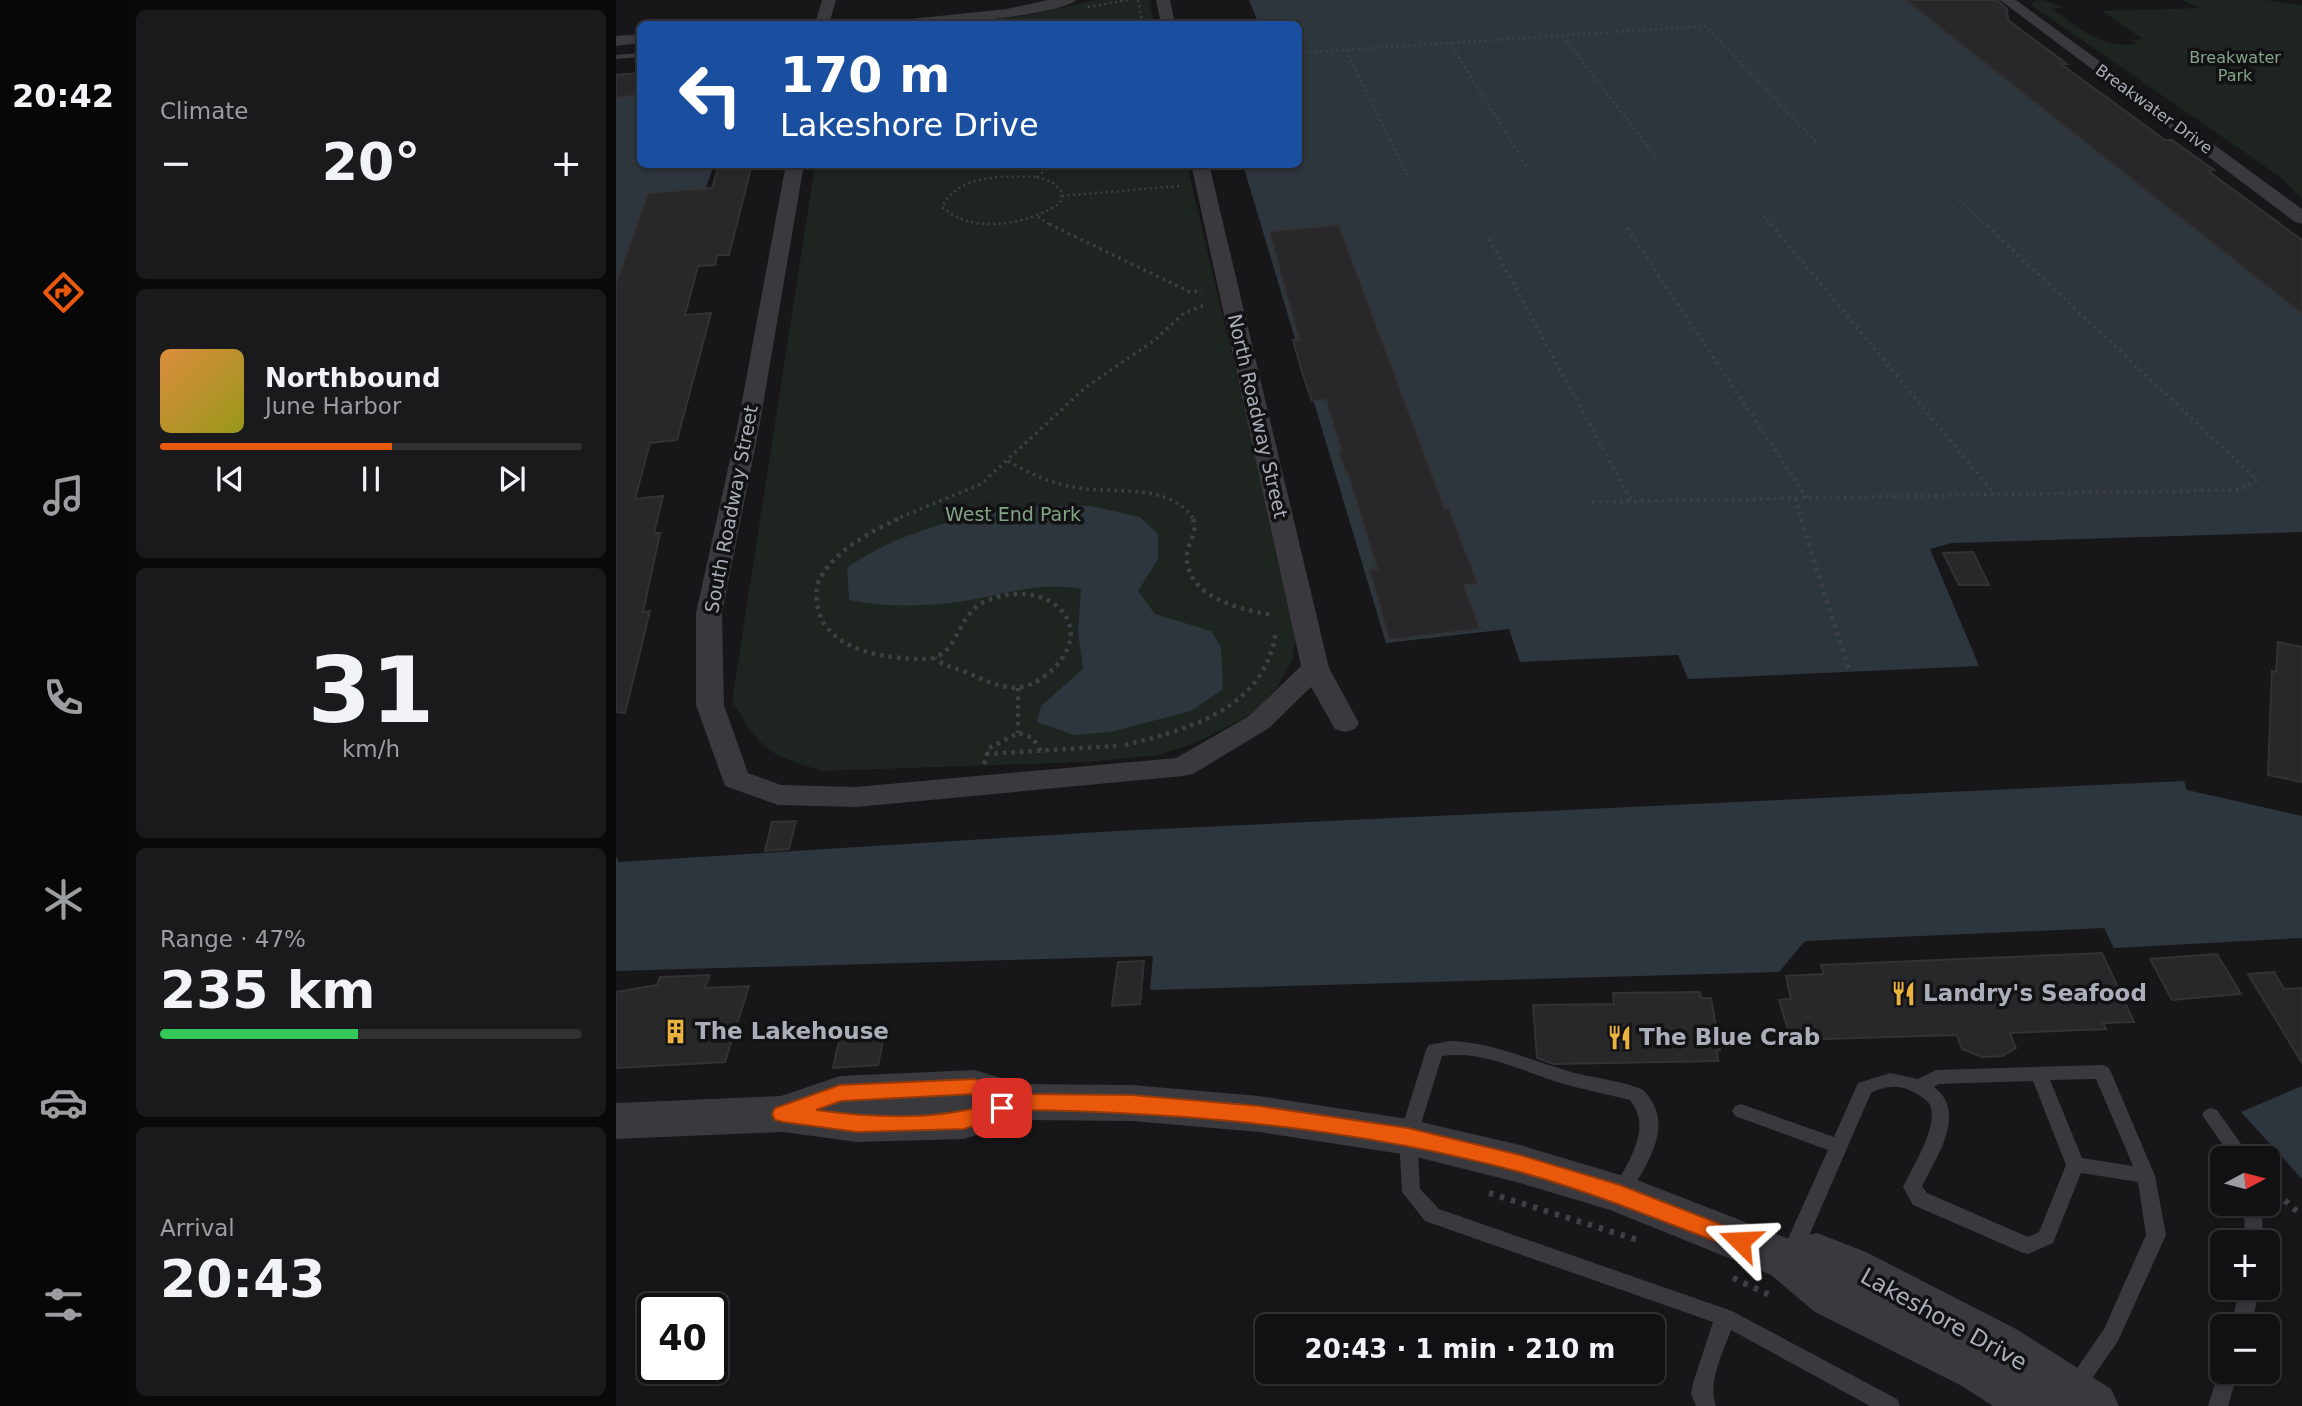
<!DOCTYPE html>
<html lang="en">
<head>
<meta charset="utf-8">
<style>
  body { margin:0; font-family:"DejaVu Sans",sans-serif; background:#1a1a1c; color:#f1f3f6; height:100vh; display:flex; flex-direction:column; font-size:26px; white-space:nowrap }
  * { box-sizing:border-box; margin:0 }
  p { font-size:23px; color:#9c9da0 }
  .icon { flex:none; width:38px; height:38px; fill:none; stroke:currentColor; stroke-width:2; stroke-linecap:round; stroke-linejoin:round }
  .map { position:relative; flex:1; overflow:hidden }
  .details { display:flex; flex-direction:column; gap:10px; padding:10px; background:#09090a; width:490px }
  .details>* { flex:none }
  .banner { position:absolute; left:21px; top:21px; width:665px; height:147px; border-radius:10px; box-shadow:0 4px 10px #0003,0 0 0 2px #303133; background:#1a4fa0; color:#fff; overflow:hidden }
  .needle { width:46px; rotate:83deg }
  .tools { position:absolute; left:1594px; top:1146px; display:grid; gap:14px }
  .tools a { display:grid; place-items:center; width:70px; height:70px; border-radius:10px; background:#111113; box-shadow:0 4px 10px #0003,0 0 0 2px #303133; font-size:35px }
  .speed { position:absolute; left:21px; top:1293px; display:flex; gap:14px; font-size:35px; font-weight:700; text-align:center }
  .speed>* { display:grid; place-content:center; width:91px; height:91px; border-radius:50%; background:#111113; box-shadow:0 4px 10px #0003,0 0 0 2px #303133; line-height:1 }
  .speed .limit { border:4px solid #111; border-radius:10px; background:#fff; color:#111 }
  .pin { position:absolute; display:grid; place-items:center; width:60px; height:60px; color:#fff; margin:-30px; border-radius:14px; box-shadow:0 4px 10px #0006 }
  .me { position:absolute; width:77px; margin:-38px; rotate:291deg; stroke-linejoin:round; filter:drop-shadow(0 0 5px #0008) }
  .turn { display:flex; align-items:center; gap:24px; height:147px; padding:0 28px; font-size:32px }
  .turn .icon { width:91px; height:91px; stroke-width:2.5 }
  .turn b { display:block; font-size:49px; line-height:60px }
  .big { font-size:52px; font-weight:600; line-height:1.1 }
  .details .widget { flex:1; display:flex; flex-direction:column; justify-content:center; gap:10px; min-width:0; padding:0 24px; border-radius:10px; background:#1a1a1c }
  .details .dial { align-items:center; gap:0 }
  .dial b { font-size:91px; line-height:1 }
  .song { display:flex; align-items:center; gap:21px }
  .cover { width:84px; height:84px; border-radius:10px; background:linear-gradient(135deg,hsl(30 70% 55%),hsl(60 70% 35%)) }
  .played { height:7px; border-radius:4px; background:linear-gradient(90deg,#ea580c 55%,#303133 55%) }
  .keys { display:flex; justify-content:space-around; direction:ltr }
  .heat { display:flex; justify-content:space-between; align-items:center; font-size:38px; direction:ltr }
  .charge { height:10px; border-radius:5px; background:linear-gradient(90deg,#34c759 47%,#303133 0) }
  .trip { position:absolute; left:639px; top:1314px; width:410px; height:70px; border-radius:10px; background:#111113; box-shadow:0 4px 10px #0003,0 0 0 2px #303133; font-weight:600; line-height:70px; text-align:center }
  main { display:flex; flex:1; min-height:0 }
  .tabs { display:flex; flex-direction:column; width:126px; justify-content:space-around; align-items:center; background:#070708; color:#9c9da0 }
  .tabs .icon { width:49px; height:49px }
  .tabs .active { color:#ea580c }
  .tabs b { font-size:32px; color:#f1f3f6 }
  .map>svg:first-child { display:block }
  .green { fill:#1e241f }
  .water { fill:#2e363d }
  .building { fill:#28272a; stroke:#323235; stroke-width:2 }
  .lines { fill:none; stroke-linecap:round; stroke-linejoin:round }
  .path-far3 { stroke:#3f4045; stroke-width:2.5; stroke-dasharray:2 3.5; stroke-linecap:butt }
  .path-far2 { stroke:#3f4045; stroke-width:3.5; stroke-dasharray:2.5 4.5; stroke-linecap:butt }
  .path-far1 { stroke:#3f4045; stroke-width:4.5; stroke-dasharray:3.5 5; stroke-linecap:butt }
  .path { stroke:#3f4045; stroke-width:6; stroke-dasharray:4.5 7; stroke-linecap:butt }
  .service { fill:#39393e; fill-rule:evenodd }
  .minor { fill:#39393e; fill-rule:evenodd }
  .tertiary { fill:#39393e; fill-rule:evenodd }
  .route { fill:#ea580c; stroke:#983908; stroke-width:2; fill-rule:evenodd }
  .labels { text-anchor:middle; dominant-baseline:central; stroke-width:7; stroke-linejoin:round; paint-order:stroke }
  .far-park-label { font-size:16px; fill:#82a385; stroke:#121214 }
  .far-street-label { font-size:16px; fill:#aaaeb9; stroke:#121214 }
  .street-label { font-size:19px; fill:#aaaeb9; stroke:#121214 }
  .park-label { font-size:19px; fill:#82a385; stroke:#121214 }
  .near-poi-label { font-size:23px; font-weight:bold; fill:#aaaeb9; stroke:#121214; text-anchor:start }
  .near-street-label { font-size:23px; fill:#aaaeb9; stroke:#121214 }
</style>
</head>
<body>
<main>
<nav class="tabs">
<b>20:42</b>
<svg class="icon active" aria-label="directions" viewBox="0 0 24 24"><path d="M12 3l9 9-9 9-9-9zM9 14v-3h6M13 9l2 2-2 2"/></svg>
<svg class="icon" aria-label="music" viewBox="0 0 24 24"><path d="M9 18V5l10-2v13"/><circle cx="6" cy="18" r="3"/><circle cx="16" cy="16" r="3"/></svg>
<svg class="icon" aria-label="phone" viewBox="0 0 24 24"><path d="M5 4h4l2 5-3 2q2 4 5 5l2-3 5 2v4C11 20 4 13 5 4z"/></svg>
<svg class="icon" aria-label="climate" viewBox="0 0 24 24"><path d="M12 3v18M4 7l16 10M4 17L20 7"/></svg>
<svg class="icon" aria-label="car" viewBox="0 0 24 24"><path d="M5 17H2v-5l4-1 3-4h7l3 4 3 1v5h-3M9 17h6M6 11h13"/><circle cx="7" cy="17" r="2"/><circle cx="17" cy="17" r="2"/></svg>
<svg class="icon" aria-label="filters" viewBox="0 0 24 24"><path d="M4 7h16M4 17h16"/><circle cx="9" cy="7" r="2"/><circle cx="15" cy="17" r="2"/></svg>
</nav>
<section class="details">
<div class="widget"><p>Climate</p>
<div class="heat"><a>−</a><b class="big">20°</b><a>+</a></div>
</div>
<div class="widget">
<div class="song"><i class="cover"></i><div><b>Northbound</b><p>June Harbor</p></div></div>
<div class="played"></div>
<div class="keys"><svg class="icon" aria-label="previous" viewBox="0 0 24 24"><path d="M18 5L8 12l10 7zM5 5v14"/></svg><svg class="icon" aria-label="pause" viewBox="0 0 24 24"><path d="M8 5v14M16 5v14"/></svg><svg class="icon" aria-label="next" viewBox="0 0 24 24"><path d="M6 5l10 7-10 7zM19 5v14"/></svg></div>
</div>
<div class="widget dial"><b>31</b><p>km/h</p></div>
<div class="widget"><p>Range · 47%</p><b class="big">235 km</b><div class="charge"></div></div>
<div class="widget"><p>Arrival</p><b class="big">20:43</b></div>
</section>
<div class="map">
<svg width="1686" height="1406" viewBox="0 0 1686 1406">
  <rect width="100%" height="100%" fill="#171719"/>
  <path class="green" d="M 479,0 L 533,0 L 538,24 L 337,24 L 413,15 Z
    M 1427,0 L 1447,7 L 1437,9 C 1467,31 1483,48 1522,44 L 1516,40 L 1527,39 L 1486,11 L 1584,8 L 1565,0 L 1650,0 L 1686,6 L 1686,199 L 1663,176 L 1415,5 L 1417,1 Z
    M 199,165 L 571,165 L 681,630 L 676,661 L 662,686 L 639,712 L 582,742 L 543,755 L 471,762 L 206,771 C 151,754 146,751 116,701 Z"/>
  <path class="water" d="M 633,0 L 1291,0 L 1686,268 L 1686,532 L 1336,543 L 1314,549 L 1363,666 L 1072,679 L 1062,655 L 904,662 L 893,629 L 770,643 L 627,165 L 682,164 L 682,24 L 643,24 Z
    M 24,81 L 24,164 L 98,165 L 0,440 L 0,82 Z
    M 424,506 L 475,506 L 524,517 L 542,534 L 542,559 L 522,591 L 539,614 L 595,631 L 605,647 L 607,689 L 575,711 L 494,732 L 458,735 L 421,722 L 425,706 L 467,669 L 462,632 L 465,589 C 421,580 384,597 341,602 C 304,607 269,607 233,600 L 231,568 C 279,532 364,510 424,506 Z
    M 1568,781 L 1571,790 L 1686,816 L 1686,938 L 1498,948 L 1488,928 L 1189,941 L 1163,972 L 534,990 L 537,956 L 0,971 L 0,856 L 3,862 L 500,831 Z
    M 1686,1086 L 1686,1179 L 1625,1112 Z"/>
  <path class="building" d="M 1289,0 L 1381,0 L 1391,9 L 1392,20 L 1451,64 L 1445,64 L 1549,140 L 1556,140 L 1598,170 L 1592,171 L 1686,240 L 1686,314 Z
    M 24,73 L 24,95 L 0,98 L 0,75 Z
    M 103,164 L 136,164 L 113,255 L 101,255 L 99,265 L 82,266 L 69,315 L 95,313 L 61,440 L 34,443 L 19,499 L 47,496 L 38,533 L 44,533 L 27,612 L 34,611 L 9,713 L 0,712 L 0,283 L 32,193 L 96,188 Z
    M 723,225 L 829,509 L 833,508 L 862,584 L 848,585 L 864,629 L 773,640 L 753,569 L 761,569 L 732,474 L 730,475 L 722,451 L 725,451 L 710,400 L 696,401 L 686,372 L 677,340 L 683,340 L 653,231 Z
    M 1357,552 L 1373,585 L 1343,585 L 1327,553 Z
    M 1662,642 L 1686,647 L 1686,782 L 1652,775 L 1656,671 L 1660,672 Z
    M 180,821 L 173,849 L 149,851 L 156,822 Z
    M 1486,953 L 1518,1022 L 1487,1023 L 1490,1029 L 1394,1033 L 1400,1048 L 1386,1056 L 1366,1057 L 1346,1049 L 1341,1035 L 1175,1040 L 1163,1000 L 1175,999 L 1170,976 L 1208,974 L 1205,965 Z
    M 1601,954 L 1625,994 L 1556,1000 L 1534,959 Z
    M 528,961 L 524,1004 L 496,1006 L 502,962 Z
    M 1658,972 L 1668,989 L 1686,988 L 1686,1063 L 1632,974 Z
    M 94,975 L 89,988 L 133,986 L 109,1062 L 0,1068 L 0,992 L 41,985 L 44,977 Z
    M 1084,992 L 1085,998 L 1095,998 L 1104,1050 L 1101,1050 L 1102,1061 L 938,1064 L 921,1058 L 917,1005 L 998,1004 L 997,993 Z
    M 269,1032 L 262,1065 L 217,1068 L 224,1037 Z"/>
  <g class="lines">
    <path class="path-far3" d="M 522,0 L 527,24
      M 472,7 L 512,0
      M 947,36 L 1039,156
      M 834,43 L 911,167
      M 730,50 L 791,175
      M 682,53 L 1090,26 L 1200,142
      M 421,177 L 436,182 L 446,192 L 444,203 C 412,225 356,235 326,207 C 342,174 389,176 421,177 Z
      M 421,177 L 437,164
      M 446,196 L 563,186
      M 1343,200 L 1371,226
      M 1148,216 L 1156,226
      M 422,217 L 436,226"/>
    <path class="path-far2" d="M 433,224 L 574,292 L 586,291
      M 1155,224 L 1379,494
      M 1011,228 L 1191,498
      M 873,239 L 1016,502
      M 392,461 C 412,473 434,483 457,487 C 496,495 554,481 578,520
      M 1179,499 L 1186,520
      M 976,502 L 1623,490 L 1641,480 L 1369,224
      M 278,520 L 365,484 L 470,387 L 539,340 L 568,313 L 589,305"/>
    <path class="path-far1" d="M 282,519 C 254,532 218,551 203,580 C 200,587 200,593 201,601 C 204,649 268,659 306,659 C 345,659 338,616 368,602 C 434,572 491,631 426,678 C 398,698 375,682 347,671 C 337,667 327,666 319,658
      M 577,519 C 582,532 572,542 571,555 C 569,597 625,610 657,615
      M 1185,519 L 1234,673
      M 402,688 L 402,733
      M 509,745 C 575,729 651,707 660,630
      M 370,754 L 500,746
      M 368,764 L 373,748 L 402,733 L 417,738 L 425,752"/>
    <path class="path" d="M 1652,1185 L 1686,1216
      M 873,1193 L 1022,1240
      M 1117,1278 L 1154,1295"/>
    <path class="service" d="M 24,53 L 24,57 L 0,59 L 0,55 Z
      M 834,1041 C 878,1042 917,1062 959,1073 C 974,1077 1016,1083 1027,1090 C 1034,1096 1041,1109 1042,1118 C 1046,1145 1024,1175 1012,1197 L 1005,1200 L 998,1197 L 996,1192 C 1010,1164 1038,1130 1014,1100 C 990,1094 965,1089 941,1082 C 904,1070 866,1050 826,1056 L 801,1137 L 804,1189 L 823,1209 L 1116,1311 L 1281,1399 L 1284,1406 L 1254,1406 L 1115,1330 C 1107,1353 1091,1383 1100,1406 L 1080,1406 L 1075,1394 L 1077,1383 L 1097,1322 L 809,1221 L 786,1192 L 783,1137 L 810,1050 L 813,1045 Z
      M 1486,1065 L 1492,1067 L 1495,1072 L 1539,1176 L 1550,1235 L 1502,1341 L 1457,1406 L 1435,1406 L 1488,1329 L 1530,1235 L 1522,1182 L 1465,1173 L 1437,1243 L 1412,1254 L 1405,1252 L 1297,1205 L 1287,1187 C 1296,1167 1323,1127 1314,1105 C 1310,1099 1303,1095 1297,1092 C 1283,1084 1268,1086 1255,1093 L 1186,1252 L 1183,1258 L 1176,1260 L 1169,1258 L 1166,1252 L 1212,1150 L 1119,1116 L 1116,1111 L 1119,1106 L 1125,1104 L 1218,1137 L 1242,1083 L 1274,1073 L 1302,1079 L 1320,1070 ZM 1480,1079 L 1517,1166 L 1466,1158 L 1434,1080 ZM 1417,1081 L 1450,1165 L 1423,1232 L 1412,1237 L 1311,1193 L 1306,1186 C 1320,1158 1352,1112 1318,1087 L 1323,1084 Z
      M 1595,1108 L 1601,1110 L 1635,1158 L 1616,1158 L 1586,1115 L 1589,1110 Z
      M 1628,1204 L 1646,1204 L 1647,1242 L 1629,1242 Z
      M 1624,1288 L 1644,1288 L 1635,1326 L 1615,1326 Z
      M 1605,1365 L 1606,1365 L 1606,1372 L 1622,1372 L 1612,1406 L 1592,1406 Z"/>
    <path class="minor" d="M 206,0 L 220,0 L 213,24 L 199,24 Z
      M 432,0 L 460,0 C 441,17 306,27 277,24 L 284,20 L 391,9 Z
      M 540,0 L 554,0 L 559,24 L 545,24 Z
      M 1384,0 L 1400,0 L 1686,209 L 1686,224 L 1679,222 Z
      M 24,34 L 24,43 L 0,46 L 0,36 Z
      M 170,164 L 188,164 L 143,428 L 106,613 L 108,705 L 132,773 L 165,785 L 240,787 L 560,758 L 633,716 L 685,666 L 575,164 L 593,164 L 713,668 L 743,723 L 739,729 L 729,732 L 719,729 L 695,687 L 653,728 L 577,774 L 567,776 L 240,807 L 162,805 L 109,786 L 80,705 L 80,613 L 121,428 Z"/>
    <path class="tertiary" d="M 358,1070 L 405,1084 L 516,1085 L 643,1096 L 792,1119 L 904,1145 L 1021,1180 L 1173,1239 L 1201,1233 L 1250,1252 L 1400,1329 L 1495,1389 L 1503,1406 L 1377,1406 L 1344,1385 L 1199,1312 L 1155,1275 L 994,1210 L 904,1183 L 792,1155 L 643,1132 L 516,1121 L 406,1120 L 348,1139 L 241,1142 L 167,1132 L 0,1139 L 0,1103 L 165,1096 L 224,1076 Z"/>
  </g>
  <path class="route" d="M 358,1079 L 405,1094 L 516,1095 L 643,1106 L 792,1128 L 904,1155 L 1004,1185 L 1132,1235 L 1135,1241 L 1132,1248 L 1124,1250 C 1051,1224 980,1193 904,1172 C 741,1128 573,1112 405,1110 L 395,1107 L 393,1114 L 348,1129 L 241,1132 L 167,1122 L 159,1120 L 156,1114 L 159,1108 L 224,1085 ZM 358,1094 L 381,1102 C 324,1121 259,1118 200,1110 L 225,1101 Z"/>
  <defs>
    <symbol id="restaurant-bare" viewBox="-9 -9 18 18"><path d="M-5-6h1v4h1v-4h1v4h1v-4h1v5L-1.5 .5V6h-2V.5L-5-1ZM5-6V6H3V1.5H1.5Q1.5-4 5-6Z" fill="#eab33f" stroke="#121214" stroke-width="2.5" paint-order="stroke"/></symbol>
    <symbol id="building-bare" viewBox="-9 -9 18 18"><path d="M-4-6H4V6H1V3H-1V6H-4ZM-2.5-4.3h1.7v1.8h-1.7ZM.8-4.3h1.7v1.8H.8ZM-2.5-1h1.7V.8h-1.7ZM.8-1h1.7V.8H.8Z" fill="#eab33f" stroke="#121214" stroke-width="2.5" paint-order="stroke"/></symbol>
  </defs>
  <g fill-rule="evenodd">
    <use href="#restaurant-bare" x="1270" y="976" width="35" height="35"/>
    <use href="#building-bare" x="42" y="1014" width="35" height="35"/>
    <use href="#restaurant-bare" x="986" y="1020" width="35" height="35"/>
  </g>
  <g class="labels">
    <g class="far-park-label">
      <text x="1619" y="57">Breakwater<tspan x="1619" dy="18">Park</tspan></text>
    </g>
    <g class="far-street-label">
      <text transform="translate(1538 109) rotate(36)">Breakwater Drive</text>
    </g>
    <g class="street-label">
      <text transform="translate(642 416) rotate(77)">North Roadway Street</text>
      <text transform="translate(115 509) rotate(-79)">South Roadway Street</text>
    </g>
    <g class="park-label">
      <text x="397" y="514">West End Park</text>
    </g>
    <g class="near-poi-label">
      <text x="1307" y="993">Landry's Seafood</text>
      <text x="79" y="1031">The Lakehouse</text>
      <text x="1023" y="1037">The Blue Crab</text>
    </g>
    <g class="near-street-label">
      <text transform="translate(1328 1319) rotate(29)">Lakeshore Drive</text>
    </g>
  </g>
</svg>
<div class="tools">
<a><svg class="needle" viewBox="-14 -14 28 28"><path d="M0-13l5 13h-10z" fill="#e53935"/><path d="M0 13l5-13h-10z" fill="#9c9da0"/></svg></a>
<a>+</a>
<a>−</a>
</div>
<div class="speed"><div class="limit">40</div></div>
<div class="pin" style="left:386px;top:1108px;background:#d93025"><svg class="icon" aria-label="arrive" viewBox="0 0 24 24"><path d="M6 21V4h12l-3 4 3 4H6"/></svg></div>
<svg class="me" style="left:1124px;top:1241px" viewBox="-20 -20 40 40"><path d="M0-17L14 15 0 8-14 15z" fill="#ea580c" stroke="#fff" stroke-width="4"/></svg>
<div class="trip">20:43 · 1 min · 210 m</div>
<div class="banner">
<div class="turn"><svg class="icon" aria-label="left" viewBox="0 0 24 24"><path d="M17 20v-9H6M10 6l-5 5 5 5"/></svg><div><b>170 m</b>Lakeshore Drive</div></div>
</div>
</div>
</main>
</body>
</html>
